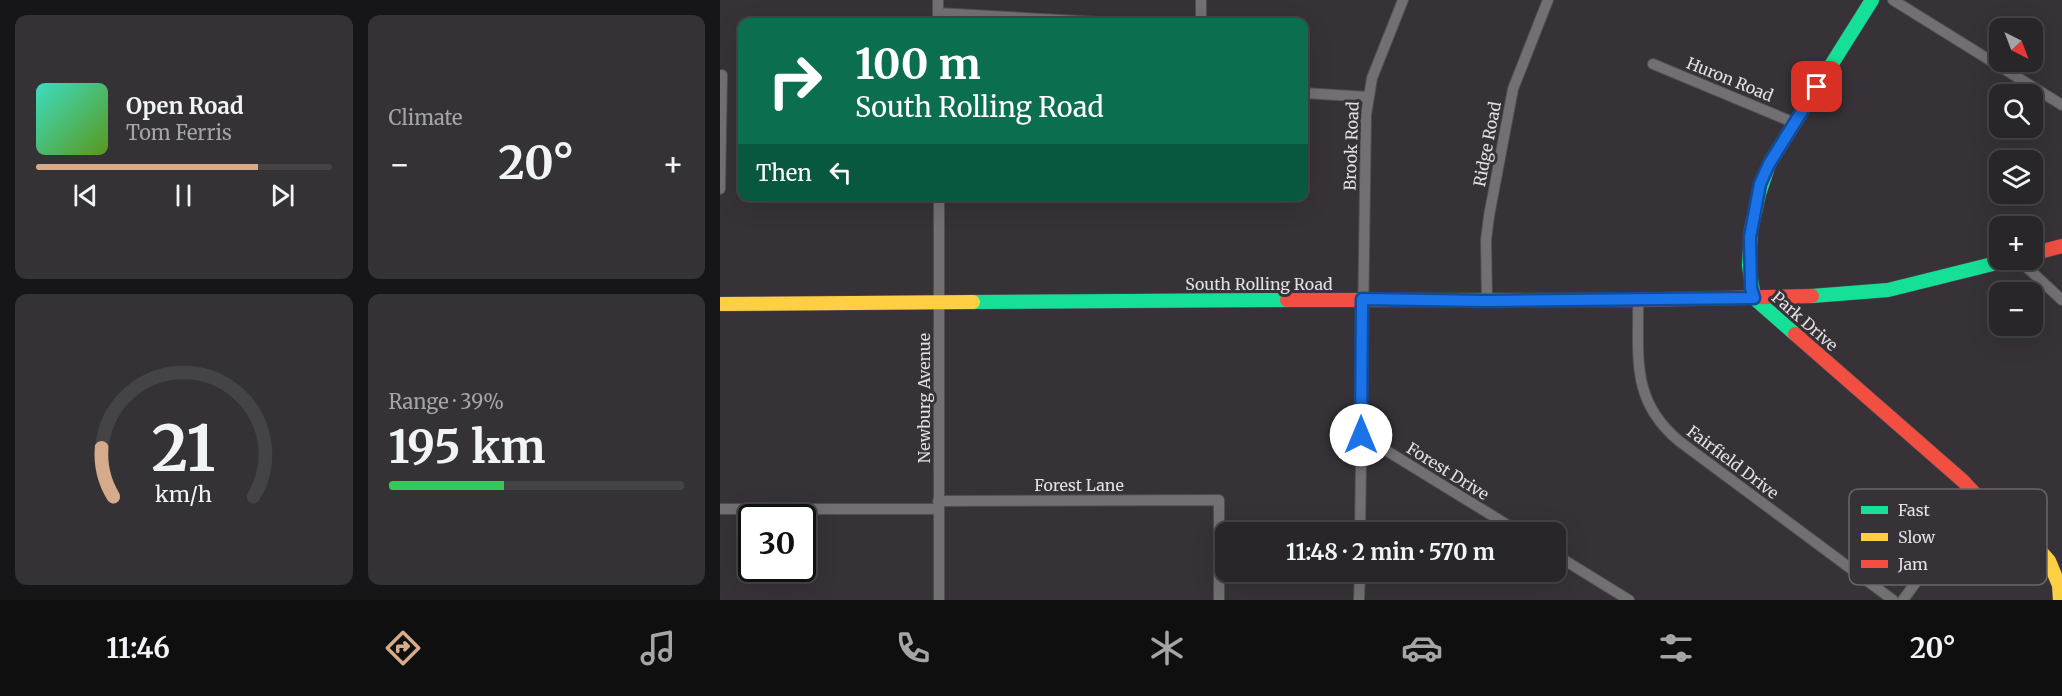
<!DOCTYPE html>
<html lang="en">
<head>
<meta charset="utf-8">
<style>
  body { margin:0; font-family:Merriweather,serif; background:#343235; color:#f1f3f6; height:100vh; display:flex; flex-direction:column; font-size:22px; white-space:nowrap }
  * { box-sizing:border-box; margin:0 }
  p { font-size:20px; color:#a5a5a8 }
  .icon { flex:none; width:33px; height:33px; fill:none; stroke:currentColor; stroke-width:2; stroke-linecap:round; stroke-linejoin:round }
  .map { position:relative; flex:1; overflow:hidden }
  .side { display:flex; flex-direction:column; gap:15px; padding:15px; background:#161517; width:720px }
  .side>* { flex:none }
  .guide { position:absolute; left:18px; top:18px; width:570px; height:183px; border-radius:12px; box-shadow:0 6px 24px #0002,0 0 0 2px #444346; background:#0b6e4f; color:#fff; overflow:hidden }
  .needle { width:39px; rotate:138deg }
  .buttons { position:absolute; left:1269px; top:18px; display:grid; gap:12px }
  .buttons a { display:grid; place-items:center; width:54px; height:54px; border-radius:12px; background:#282629; box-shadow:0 6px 24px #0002,0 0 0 2px #444346; font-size:30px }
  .speed { position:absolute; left:18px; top:504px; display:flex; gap:12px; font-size:30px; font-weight:700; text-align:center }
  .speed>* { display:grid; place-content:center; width:78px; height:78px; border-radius:50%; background:#282629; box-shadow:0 6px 24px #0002,0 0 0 2px #444346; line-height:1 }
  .speed .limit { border:3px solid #111; border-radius:9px; background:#fff; color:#111 }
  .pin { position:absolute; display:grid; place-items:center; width:51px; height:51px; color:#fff; margin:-26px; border-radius:12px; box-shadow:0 3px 9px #0006 }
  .me { position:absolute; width:66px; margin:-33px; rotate:0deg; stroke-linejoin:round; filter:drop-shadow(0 0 4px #0008) }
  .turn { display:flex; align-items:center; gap:21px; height:126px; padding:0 18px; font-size:27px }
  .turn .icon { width:78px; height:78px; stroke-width:2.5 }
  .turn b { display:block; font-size:42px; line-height:51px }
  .then { display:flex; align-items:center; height:57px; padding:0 18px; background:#0003; gap:12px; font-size:22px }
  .big { font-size:45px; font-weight:700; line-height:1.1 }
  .side .widget { flex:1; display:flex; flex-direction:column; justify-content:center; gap:9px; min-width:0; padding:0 21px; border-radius:12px; background:#343235 }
  .side .dial { align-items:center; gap:0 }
  .dial svg { height:156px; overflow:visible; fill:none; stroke:#444346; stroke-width:7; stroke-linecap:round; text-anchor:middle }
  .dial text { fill:#f1f3f6; stroke:none }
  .song { display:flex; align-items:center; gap:18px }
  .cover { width:72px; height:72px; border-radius:9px; background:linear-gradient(135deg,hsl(170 70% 55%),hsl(90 70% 35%)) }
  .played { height:6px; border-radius:3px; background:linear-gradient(90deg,#d6ab8b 75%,#444346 75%) }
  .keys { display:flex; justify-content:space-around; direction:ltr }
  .heat { display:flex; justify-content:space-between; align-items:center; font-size:33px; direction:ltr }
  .charge { height:9px; border-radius:4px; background:linear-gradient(90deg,#34c759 39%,#444346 0) }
  .side .tiles { flex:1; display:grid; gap:15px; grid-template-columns:repeat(2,1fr) }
  .trip { position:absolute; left:495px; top:522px; width:351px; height:60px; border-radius:12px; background:#282629; box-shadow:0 6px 24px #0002,0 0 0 2px #444346; font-weight:700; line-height:60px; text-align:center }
  .tabs { display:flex; height:96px; justify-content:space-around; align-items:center; background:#100f10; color:#a5a5a8 }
  .tabs .icon { width:42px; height:42px }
  .tabs .current { color:#d6ab8b }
  .tabs b { font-size:27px; color:#f1f3f6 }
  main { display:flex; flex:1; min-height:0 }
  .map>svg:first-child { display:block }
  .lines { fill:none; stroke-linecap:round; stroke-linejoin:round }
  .street-casing { stroke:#514e52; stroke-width:12 }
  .fast-casing { stroke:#514e52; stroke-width:15 }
  .slow-casing { stroke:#514e52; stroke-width:15 }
  .jam-casing { stroke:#514e52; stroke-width:15 }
  .street { stroke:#727073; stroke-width:10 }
  .fast { stroke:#16e098; stroke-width:14 }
  .slow { stroke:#ffcf43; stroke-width:14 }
  .jam { stroke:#f24e42; stroke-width:14 }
  .route-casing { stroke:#114b97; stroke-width:15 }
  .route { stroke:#1a73e8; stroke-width:10 }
  .labels { text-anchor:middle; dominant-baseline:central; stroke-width:6; stroke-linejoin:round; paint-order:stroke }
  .street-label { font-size:16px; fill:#e3dfe3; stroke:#373138 }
  .key { fill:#373138; stroke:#6b656b; stroke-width:1.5 }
  .key-label { font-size:16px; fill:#e3dfe3 }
</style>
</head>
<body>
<main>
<section class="side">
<div class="tiles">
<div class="widget">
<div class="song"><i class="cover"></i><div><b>Open Road</b><p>Tom Ferris</p></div></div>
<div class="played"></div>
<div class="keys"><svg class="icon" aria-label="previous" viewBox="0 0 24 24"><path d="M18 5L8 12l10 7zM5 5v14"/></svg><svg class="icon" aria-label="pause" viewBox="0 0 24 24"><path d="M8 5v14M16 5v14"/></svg><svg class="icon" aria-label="next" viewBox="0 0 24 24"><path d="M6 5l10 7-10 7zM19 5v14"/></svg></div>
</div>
<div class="widget"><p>Climate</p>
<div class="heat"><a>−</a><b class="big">20°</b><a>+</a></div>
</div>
<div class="widget dial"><svg viewBox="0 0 100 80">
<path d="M14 69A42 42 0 1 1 86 69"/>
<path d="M14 69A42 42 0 0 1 8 44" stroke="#d6ab8b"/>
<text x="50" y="56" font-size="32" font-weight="700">21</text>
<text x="50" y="72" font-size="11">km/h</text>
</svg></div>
<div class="widget"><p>Range · 39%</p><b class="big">195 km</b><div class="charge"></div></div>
</div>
</section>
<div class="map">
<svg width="1342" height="600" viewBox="0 0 1342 600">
  <rect width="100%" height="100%" fill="#363237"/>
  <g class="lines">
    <defs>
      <path id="street" d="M 218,0 L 218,22
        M 481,0 L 481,22
        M 1173,0 L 1342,105
        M 218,13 L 377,22
        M 933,64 L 1075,123
        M 584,93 L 648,97
        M 0,189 L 2,75
        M 219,196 L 219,600
        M 1299,260 L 1342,300
        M 918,300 C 919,357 910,400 959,441 L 1173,600
        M 767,301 L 766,240 L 769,216 L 793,89 L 828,0
        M 641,435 L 799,532
        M 218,501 L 499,500 L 499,600
        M 0,509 L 218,509
        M 640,532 L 646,115 L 652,78 L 683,0
        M 836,555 L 909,600
        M 639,600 L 640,572
        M 1183,600 L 1258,497"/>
      <path id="fast" d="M 1092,296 L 1168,290 L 1289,260
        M 253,302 L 567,300
        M 1075,334 L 1034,298 L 1029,266 L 1031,230 L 1039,194 L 1049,164 L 1152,0"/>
      <path id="slow" d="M 0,304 L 253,302
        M 1257,496 L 1279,518 L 1321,552 L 1329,561 L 1339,585 L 1340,600"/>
      <path id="jam" d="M 1312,254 L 1342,246
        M 567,300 L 918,300 L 1092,296
        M 1075,334 L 1243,481 L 1257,496"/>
    </defs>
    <use href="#street" class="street-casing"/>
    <use href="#fast" class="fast-casing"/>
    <use href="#slow" class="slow-casing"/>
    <use href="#jam" class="jam-casing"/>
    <use href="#street" class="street"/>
    <use href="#fast" class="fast"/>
    <use href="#slow" class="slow"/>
    <use href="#jam" class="jam"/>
  </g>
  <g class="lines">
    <defs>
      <path id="route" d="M 641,435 L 642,299 L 767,301 L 1034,298 L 1031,288 L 1030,237 L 1040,184 L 1049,164 L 1097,87"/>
    </defs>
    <use href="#route" class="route-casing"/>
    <use href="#route" class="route"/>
  </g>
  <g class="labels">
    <g class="street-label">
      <text transform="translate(1010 79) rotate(22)">Huron Road</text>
      <text transform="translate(767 144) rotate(-79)">Ridge Road</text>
      <text transform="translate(631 146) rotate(-88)">Brook Road</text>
      <text x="539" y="284">South Rolling Road</text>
      <text transform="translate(1085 321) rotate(41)">Park Drive</text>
      <text transform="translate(204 398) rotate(-90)">Newburg Avenue</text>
      <text transform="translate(1013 462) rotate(37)">Fairfield Drive</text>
      <text transform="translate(728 471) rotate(32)">Forest Drive</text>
      <text x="359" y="485">Forest Lane</text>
    </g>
  </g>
  <rect x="1129" y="489" width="198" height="96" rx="9" class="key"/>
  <rect x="1141" y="506" width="27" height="8" fill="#16e098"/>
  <rect x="1141" y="533" width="27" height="8" fill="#ffcf43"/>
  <rect x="1141" y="560" width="27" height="8" fill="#f24e42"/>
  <g class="key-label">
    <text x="1178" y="516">Fast</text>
    <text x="1178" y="543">Slow</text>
    <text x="1178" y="570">Jam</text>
  </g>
</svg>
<div class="buttons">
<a><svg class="needle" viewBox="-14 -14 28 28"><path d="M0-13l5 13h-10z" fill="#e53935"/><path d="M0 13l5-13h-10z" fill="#a5a5a8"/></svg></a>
<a><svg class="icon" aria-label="search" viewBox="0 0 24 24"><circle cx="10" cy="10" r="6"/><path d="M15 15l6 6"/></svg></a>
<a><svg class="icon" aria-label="layers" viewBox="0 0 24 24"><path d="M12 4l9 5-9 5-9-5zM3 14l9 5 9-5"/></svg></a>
<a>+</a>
<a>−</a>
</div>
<div class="speed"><div class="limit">30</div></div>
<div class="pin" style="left:1097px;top:87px;background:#d93025"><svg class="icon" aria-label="arrive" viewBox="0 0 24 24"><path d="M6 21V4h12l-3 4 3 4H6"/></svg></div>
<svg class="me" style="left:641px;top:435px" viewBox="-20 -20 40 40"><circle r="19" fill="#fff"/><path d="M0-13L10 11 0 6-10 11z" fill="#1a73e8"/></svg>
<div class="trip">11:48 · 2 min · 570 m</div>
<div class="guide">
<div class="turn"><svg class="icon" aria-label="right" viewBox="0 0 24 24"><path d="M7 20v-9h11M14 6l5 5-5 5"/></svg><div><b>100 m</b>South Rolling Road</div></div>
<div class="then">Then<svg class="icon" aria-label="left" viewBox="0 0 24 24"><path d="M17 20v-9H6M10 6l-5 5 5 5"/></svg></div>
</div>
</div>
</main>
<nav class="tabs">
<b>11:46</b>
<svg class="icon current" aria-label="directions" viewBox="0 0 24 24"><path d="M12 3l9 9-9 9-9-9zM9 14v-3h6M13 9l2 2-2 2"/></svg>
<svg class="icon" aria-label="music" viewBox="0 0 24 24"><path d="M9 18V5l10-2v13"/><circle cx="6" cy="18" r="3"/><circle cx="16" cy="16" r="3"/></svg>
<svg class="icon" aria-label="phone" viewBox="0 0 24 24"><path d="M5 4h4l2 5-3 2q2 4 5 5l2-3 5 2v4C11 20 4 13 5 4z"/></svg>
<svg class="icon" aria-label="climate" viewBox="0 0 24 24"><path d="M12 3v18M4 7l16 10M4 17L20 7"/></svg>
<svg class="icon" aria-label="car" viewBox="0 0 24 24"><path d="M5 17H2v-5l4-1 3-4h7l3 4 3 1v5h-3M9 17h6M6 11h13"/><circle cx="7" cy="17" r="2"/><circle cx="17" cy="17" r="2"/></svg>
<svg class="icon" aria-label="filters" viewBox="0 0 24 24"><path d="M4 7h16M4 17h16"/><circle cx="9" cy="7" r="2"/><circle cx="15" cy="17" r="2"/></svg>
<b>20°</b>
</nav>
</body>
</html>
